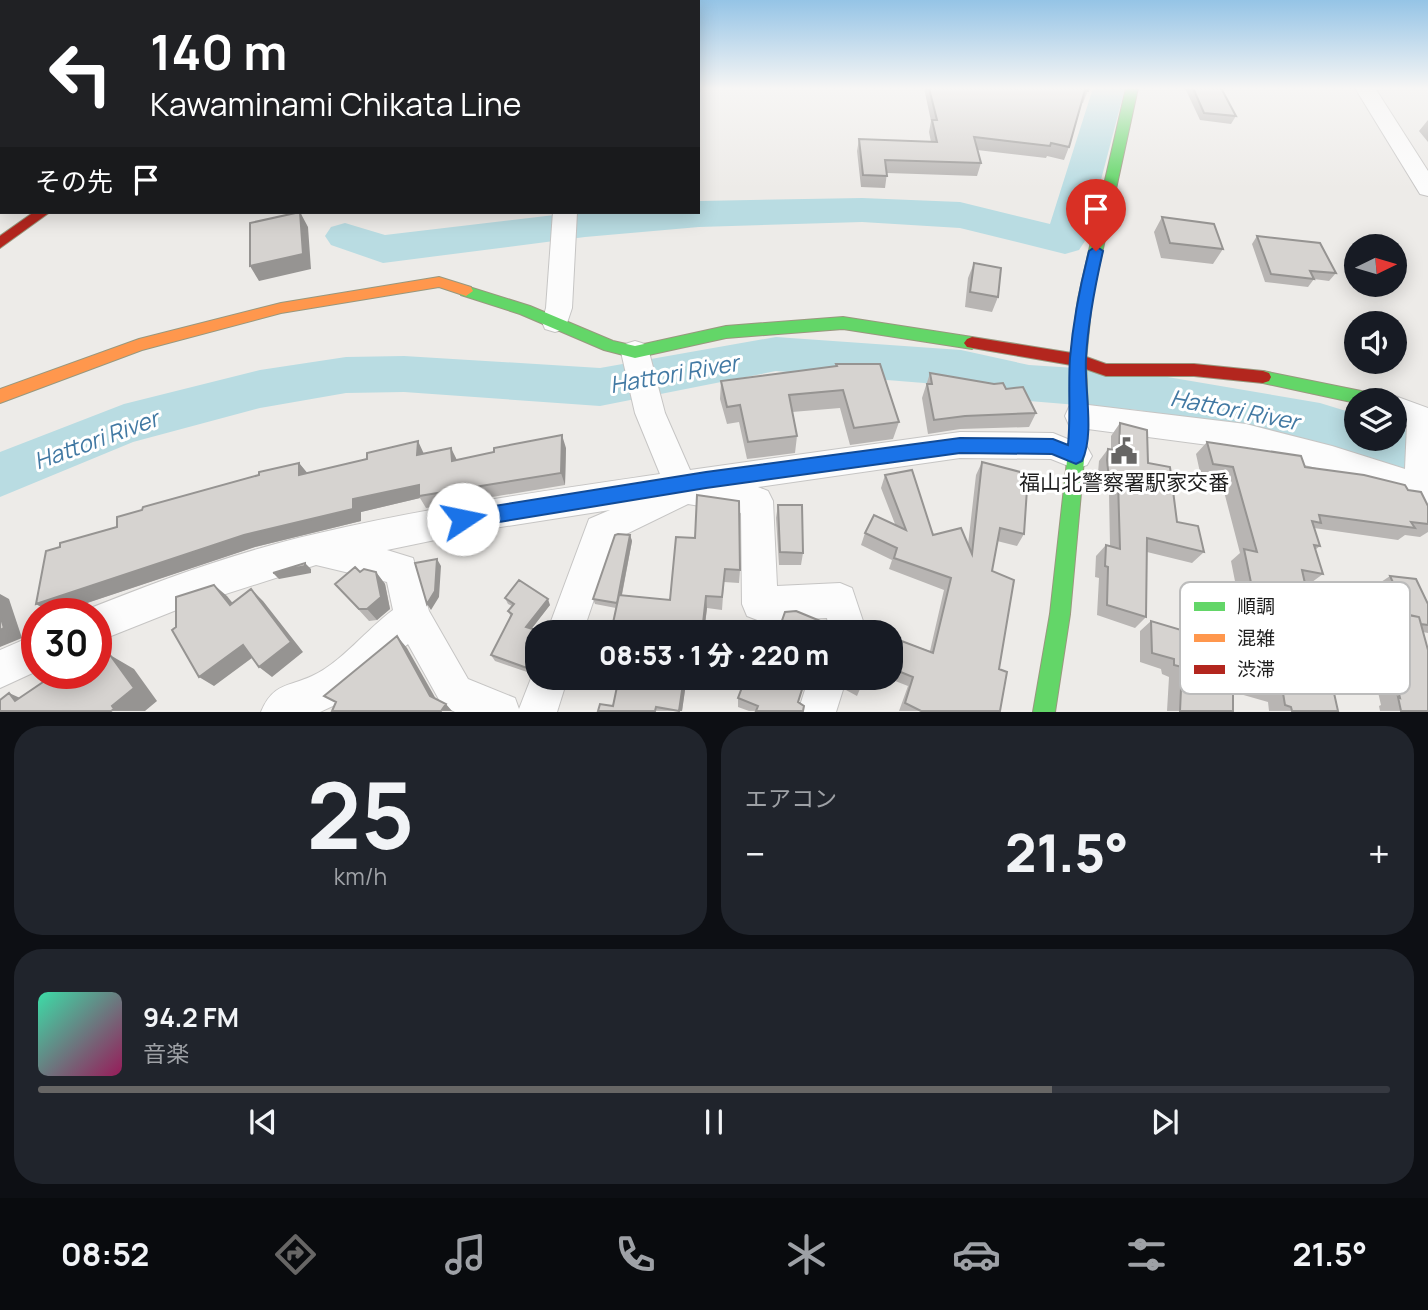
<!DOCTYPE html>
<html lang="ja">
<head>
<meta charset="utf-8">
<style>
  body { margin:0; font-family:Manrope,"Noto Sans JP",sans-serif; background:#20242c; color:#f1f3f6; height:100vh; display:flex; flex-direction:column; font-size:26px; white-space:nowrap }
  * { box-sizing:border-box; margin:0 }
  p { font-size:23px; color:#9ea1a6 }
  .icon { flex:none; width:38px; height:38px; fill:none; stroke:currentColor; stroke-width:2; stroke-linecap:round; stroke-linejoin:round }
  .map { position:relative; height:712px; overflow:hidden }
  .details { display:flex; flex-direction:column; gap:14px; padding:14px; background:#0d0f14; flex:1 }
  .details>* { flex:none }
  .hud { position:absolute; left:0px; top:0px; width:700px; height:214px; box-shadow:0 4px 18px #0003; background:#202124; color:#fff; overflow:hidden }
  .needle { width:46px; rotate:85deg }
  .fabs { position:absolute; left:1344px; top:234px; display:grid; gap:14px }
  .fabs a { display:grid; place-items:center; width:63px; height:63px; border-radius:50%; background:#171b24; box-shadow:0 4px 18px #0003; font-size:35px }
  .speed { position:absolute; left:21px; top:598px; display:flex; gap:14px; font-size:35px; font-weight:700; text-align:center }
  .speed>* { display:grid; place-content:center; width:91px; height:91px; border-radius:50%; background:#171b24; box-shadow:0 4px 18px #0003; line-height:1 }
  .speed .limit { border:10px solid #d22; background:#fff; color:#111 }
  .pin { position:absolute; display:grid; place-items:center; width:60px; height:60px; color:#fff; margin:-72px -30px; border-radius:50% 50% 50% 0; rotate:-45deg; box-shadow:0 0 7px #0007 }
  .pin .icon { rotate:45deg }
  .me { position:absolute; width:77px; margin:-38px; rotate:79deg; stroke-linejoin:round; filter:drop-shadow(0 0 5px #0008) }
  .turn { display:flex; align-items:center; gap:24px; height:147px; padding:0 35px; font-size:32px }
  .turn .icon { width:91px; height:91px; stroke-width:2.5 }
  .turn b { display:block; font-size:49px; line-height:60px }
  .then { display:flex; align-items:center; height:66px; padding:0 35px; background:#0003; gap:14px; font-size:26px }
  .big { font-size:52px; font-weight:800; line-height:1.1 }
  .details .tile { flex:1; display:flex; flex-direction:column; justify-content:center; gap:10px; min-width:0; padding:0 24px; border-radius:28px; background:#20242c }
  .details .dial { align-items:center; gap:0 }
  .dial b { font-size:91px; line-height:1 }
  .song { display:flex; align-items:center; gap:21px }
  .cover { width:84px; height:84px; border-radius:10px; background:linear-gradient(135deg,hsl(160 70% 55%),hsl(330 70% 35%)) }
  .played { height:7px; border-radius:4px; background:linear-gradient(90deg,#676665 75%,#363941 75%) }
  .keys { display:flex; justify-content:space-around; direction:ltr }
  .heat { display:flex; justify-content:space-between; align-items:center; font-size:38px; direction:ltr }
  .details .tiles { flex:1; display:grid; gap:14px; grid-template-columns:1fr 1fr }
  .tile:last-child { grid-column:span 2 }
  .trip { position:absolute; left:525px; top:620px; width:378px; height:70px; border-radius:28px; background:#171b24; box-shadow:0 4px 18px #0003; font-weight:800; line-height:70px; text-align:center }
  .tab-bar { display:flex; height:112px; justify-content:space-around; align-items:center; background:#090b0e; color:#9ea1a6 }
  .tab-bar .icon { width:49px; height:49px }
  .tab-bar .active { color:#676665 }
  .tab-bar b { font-size:32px; color:#f1f3f6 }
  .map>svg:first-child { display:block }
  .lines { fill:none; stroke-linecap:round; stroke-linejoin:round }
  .river { fill:#b9dce2; fill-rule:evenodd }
  .street-casing { stroke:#c6c5c4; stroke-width:2 }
  .fast-casing { stroke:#98987e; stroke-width:2 }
  .slow-casing { stroke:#98987e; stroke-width:2 }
  .jam-casing { stroke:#98987e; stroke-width:2 }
  .street { fill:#fcfcfc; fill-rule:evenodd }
  .fast { fill:#63d668; fill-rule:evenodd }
  .slow { fill:#ff974d; fill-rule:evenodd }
  .jam { fill:#b3261e; fill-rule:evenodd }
  .wall { fill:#b8b5b3 }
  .shaded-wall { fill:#969492 }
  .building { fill:#d6d3d0; stroke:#969492; stroke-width:2 }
  .route { fill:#1a73e8; stroke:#114b97; stroke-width:2 }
  .labels { text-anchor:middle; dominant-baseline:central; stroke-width:6; stroke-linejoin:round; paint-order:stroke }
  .poi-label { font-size:21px; fill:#1f1f1f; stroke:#fff }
  .water-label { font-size:23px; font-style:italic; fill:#4279a3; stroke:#fff }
  .key { fill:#fff; stroke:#bcbcbc; stroke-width:2 }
  .key-label { font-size:19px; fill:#1f1f1f }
</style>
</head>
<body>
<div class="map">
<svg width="1428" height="712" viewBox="0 0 1428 712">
  <rect width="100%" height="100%" fill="#edebe8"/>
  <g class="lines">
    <path class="river" d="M 1093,88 L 1125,88 L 1085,241 L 1079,250 L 1065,254 L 960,228 L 862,222 L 699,227 L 585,237 L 383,263 L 331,245 L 325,236 L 331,227 L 345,223 L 385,235 L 580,212 L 698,212 L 699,201 L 862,198 L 960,202 L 1050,224 Z
      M 776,337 L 961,350 L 1029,365 L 1138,372 L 1320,403 L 1356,414 L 1356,439 L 1395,439 L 1395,426 L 1428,437 L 1428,479 L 1320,443 L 1138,410 L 1029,401 L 961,386 L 776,371 L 600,406 L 404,392 L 346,393 L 260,408 L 133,442 L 0,497 L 0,452 L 124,404 L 260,370 L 346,357 L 404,356 L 600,368 Z"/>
    <defs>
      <path id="street" d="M 1355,88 L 1375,88 L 1428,171 L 1428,196 L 1420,194 Z
        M 553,212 L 577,212 L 572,308 L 565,329 L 555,332 L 545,329 L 542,322 L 546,308 Z
        M 635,341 L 645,344 L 649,352 L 665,413 L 690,470 L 960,432 L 1053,433 L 1087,447 L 1092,456 L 1087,465 L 1076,469 L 1051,459 L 960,458 L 758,487 L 768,491 L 773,501 L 777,586 L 840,583 L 852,588 L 864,624 L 861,632 L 825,632 L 828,624 L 827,618 L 760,621 L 747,616 L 742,604 L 741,513 L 688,504 L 614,540 L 583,632 L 547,632 L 589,519 L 610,510 L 488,529 L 387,550 L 413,558 L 429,611 L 468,679 L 515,698 L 519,709 L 537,663 L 537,677 L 568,677 L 557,712 L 455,712 L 442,705 L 408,644 L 335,705 L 320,712 L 261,712 C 273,683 288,687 312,676 C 341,663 368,628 393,610 L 387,582 L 316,565 L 179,609 L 96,642 L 96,614 L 82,614 L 83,611 C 158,581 236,552 315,534 C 429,507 544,491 660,474 L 635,413 L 621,352 L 625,344 Z
        M 1395,396 L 1428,408 L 1428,505 L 1332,472 L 1246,450 L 1080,428 L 1069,425 L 1065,416 L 1069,407 L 1080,404 L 1246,424 L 1332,446 L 1405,469 L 1407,425 L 1395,420 L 1395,401 L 1384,401 Z
        M 37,634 L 37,671 L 0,688 L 0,650 Z
        M 809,677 L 847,677 L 836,712 L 798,712 Z"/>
      <path id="fast" d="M 1126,88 L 1138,88 L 1092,299 L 1086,360 L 1088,416 L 1070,614 L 1055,712 L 1033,712 L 1050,614 L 1072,416 L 1070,360 L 1078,299 Z
        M 466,286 L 530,306 L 613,341 L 635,346 L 726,326 L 843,317 L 972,337 L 980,343 L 972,349 L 843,329 L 726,338 L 635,358 L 604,350 L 520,314 L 461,295 L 459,291 L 461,287 Z
        M 1263,371 L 1376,394 L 1382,396 L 1384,401 L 1356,401 L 1356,403 L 1263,383 L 1257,381 L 1255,377 L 1257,373 Z"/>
      <path id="slow" d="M 439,277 L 471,287 L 473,291 L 466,296 L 439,287 L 281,313 L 142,350 L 0,403 L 0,389 L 139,339 L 281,303 Z"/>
      <path id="jam" d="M 34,212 L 50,212 L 0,248 L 0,236 Z
        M 972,337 L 1078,354 L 1106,364 L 1194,364 L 1263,371 L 1269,373 L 1271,377 L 1269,381 L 1263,383 L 1194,376 L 1106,376 L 1077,366 L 967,347 L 964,343 L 967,339 Z"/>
    </defs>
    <use href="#street" class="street-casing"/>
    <use href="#fast" class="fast-casing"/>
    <use href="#slow" class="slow-casing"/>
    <use href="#jam" class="jam-casing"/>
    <use href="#street" class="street"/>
    <use href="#fast" class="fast"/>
    <use href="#slow" class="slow"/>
    <use href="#jam" class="jam"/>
  </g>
  <path class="wall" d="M 924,88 L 1089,88 L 1083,103 L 1082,103 L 1069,147 L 1064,160 L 1047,156 L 1046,158 L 977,150 L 981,163 L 977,176 L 887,173 L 885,188 L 861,187 L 857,151 L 859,139 L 931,142 L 929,132 L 931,121 Z
    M 1185,88 L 1221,88 L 1236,116 L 1231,124 L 1200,120 Z
    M 1428,120 L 1428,142 L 1419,131 Z
    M 1162,217 L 1223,249 L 1213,264 L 1161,258 L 1154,232 Z
    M 1257,236 L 1336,273 L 1329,281 L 1314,279 L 1308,287 L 1265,282 L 1252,244 Z
    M 974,263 L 998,297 L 992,312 L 965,307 L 968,278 Z
    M 836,364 L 899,422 L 893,439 L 850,445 L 840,408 L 792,412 L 797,436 L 795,453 L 747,459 L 739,422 L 727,424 L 720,399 L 721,381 L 835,367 Z
    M 930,373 L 1006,389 L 1036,413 L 1029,427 L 960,429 L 928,434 L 922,398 Z
    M 1120,423 L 1148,463 L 1177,522 L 1204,552 L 1192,563 L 1147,552 L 1146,617 L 1135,628 L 1097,615 L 1099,578 L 1095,577 L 1096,556 L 1106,545 L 1110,546 L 1109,493 L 1100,491 L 1098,473 L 1099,461 L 1108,449 L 1111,449 L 1111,436 Z
    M 1207,442 L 1305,467 L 1408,490 L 1428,506 L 1428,532 L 1420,537 L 1405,535 L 1398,540 L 1314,528 L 1320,546 L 1315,550 L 1323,574 L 1308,585 L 1305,585 L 1321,655 L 1338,711 L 1269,711 L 1268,702 L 1233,692 L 1233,711 L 1167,711 L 1169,677 L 1162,674 L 1161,669 L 1140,662 L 1140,631 L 1151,621 L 1233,676 L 1253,672 L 1231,561 L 1240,553 L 1221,480 L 1201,477 L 1196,454 Z
    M 566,448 L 565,485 L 426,508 L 420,498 L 361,512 L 361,521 L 255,547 L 54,614 L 36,604 L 60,547 L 259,475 L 299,463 L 307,473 L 424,453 L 457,460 Z
    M 982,462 L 1024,534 L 1017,546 L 997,541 L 992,571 L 999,669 L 1000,711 L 899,711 L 908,686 L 885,677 L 891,677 L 891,637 L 930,651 L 944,590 L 889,569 L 892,560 L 861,545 L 865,533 L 895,524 L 881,488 L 885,475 L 933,535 L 968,545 L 976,475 Z
    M 778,505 L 803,553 L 801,565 L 779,565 L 776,518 Z
    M 630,535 L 632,541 L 622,595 L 670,600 L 676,537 L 740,570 L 739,583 L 724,582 L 722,610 L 707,608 L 704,632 L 616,632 L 613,623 L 616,608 L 595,604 L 593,599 Z
    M 360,572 L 376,572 L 385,584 L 390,609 L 377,620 L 369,621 L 335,584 Z
    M 1390,576 L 1428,604 L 1428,633 L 1423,632 L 1428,711 L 1380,711 L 1379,706 L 1381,705 L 1370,658 L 1363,657 L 1357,631 L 1364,626 L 1362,619 L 1379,608 L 1394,612 L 1381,582 Z
    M 505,598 L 550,605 L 532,628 L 537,632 L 537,662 L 535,662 L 530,673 L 495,661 L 491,655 L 511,617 L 508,611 L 512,606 L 508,604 Z
    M 619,677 L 691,677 L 690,684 L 686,683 L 682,711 L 598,711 L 613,706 Z
    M 849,677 L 865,677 L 857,696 L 846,690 Z
    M 738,698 L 798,703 L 802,711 L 749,711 L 738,707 Z"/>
  <path class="shaded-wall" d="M 698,88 L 703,88 L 698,95 Z
    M 300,212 L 308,227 L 311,269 L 259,281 L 250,266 Z
    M 562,435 L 566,448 L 565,485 L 561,473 Z
    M 418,441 L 424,454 L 417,455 Z
    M 451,448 L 457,460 L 452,461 Z
    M 299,463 L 309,475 L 299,475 Z
    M 419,485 L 419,496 L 420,498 L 361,512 L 361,521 L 255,547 L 54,614 L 36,604 L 353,499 Z
    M 630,535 L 632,541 L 619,609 L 618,603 Z
    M 437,559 L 441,566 L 439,597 L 431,610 L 427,604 Z
    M 305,563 L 311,569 L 311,573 L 279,579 L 273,573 Z
    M 376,572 L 385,584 L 390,609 L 377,620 L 367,609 Z
    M 214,585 L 227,596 L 243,616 L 230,605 Z
    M 251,589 L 263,601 L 303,652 L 272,677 L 259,667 Z
    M 0,594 L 9,599 L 22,638 L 0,647 Z
    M 706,596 L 707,608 L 704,632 L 702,632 Z
    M 548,599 L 550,605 L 529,632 L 526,627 Z
    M 397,636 L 407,648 L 440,706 L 430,696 Z
    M 243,645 L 256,655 L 214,686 L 199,677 Z
    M 110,655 L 134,669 L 157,701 L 145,711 L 111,711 Z
    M 532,657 L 535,662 L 530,673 L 527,668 Z
    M 96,658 L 114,668 L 96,666 Z
    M 684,677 L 685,677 L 686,683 L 682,711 L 679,711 Z
    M 9,693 L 38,706 L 15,701 Z
    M 446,704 L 452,711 L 441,711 Z"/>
  <path class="building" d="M 929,88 L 1089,88 L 1088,91 L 1085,90 L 1069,147 L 1051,143 L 1050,146 L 974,137 L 981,163 L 885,160 L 887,176 L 863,175 L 859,139 L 937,142 L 932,120 L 937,120 Z
    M 1193,88 L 1221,88 L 1236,116 L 1204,113 Z
    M 300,212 L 303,254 L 250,266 L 250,223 Z
    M 1162,217 L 1214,224 L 1223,249 L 1170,243 Z
    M 1257,236 L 1320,243 L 1336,273 L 1310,271 L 1314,279 L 1271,274 Z
    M 974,263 L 1001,268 L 998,297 L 970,292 Z
    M 836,364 L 880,364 L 899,422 L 854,428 L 843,390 L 789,395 L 797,436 L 748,442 L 740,405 L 727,407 L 721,381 L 837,366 Z
    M 930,373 L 994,384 L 1003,383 L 1006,389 L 1023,387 L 1036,413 L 965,416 L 934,420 L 927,384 L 932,384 Z
    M 1120,423 L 1147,430 L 1148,463 L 1170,467 L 1177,522 L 1198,526 L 1204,552 L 1147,538 L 1146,617 L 1107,605 L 1108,567 L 1105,566 L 1106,545 L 1120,549 L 1118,481 L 1109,479 L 1107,460 L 1108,449 L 1119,451 Z
    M 562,435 L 561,473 L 419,496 L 419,485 L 353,499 L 353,509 L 244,535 L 36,604 L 46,551 L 60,547 L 60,543 L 117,527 L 117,517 L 142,510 L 143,507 L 259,475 L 259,472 L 299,463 L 299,475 L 367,459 L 367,453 L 418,441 L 417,455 L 451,448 L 452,461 L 494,452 L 494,448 Z
    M 1207,442 L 1301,456 L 1305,467 L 1364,475 L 1405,485 L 1408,490 L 1421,492 L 1428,506 L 1428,524 L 1411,522 L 1415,528 L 1319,515 L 1321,523 L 1312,521 L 1320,546 L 1314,545 L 1323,574 L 1302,570 L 1321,655 L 1326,657 L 1338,711 L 1292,711 L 1291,707 L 1285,705 L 1283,693 L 1233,678 L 1233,711 L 1180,711 L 1182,667 L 1174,665 L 1174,659 L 1152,653 L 1151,621 L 1225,643 L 1233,676 L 1269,669 L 1244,549 L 1257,552 L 1233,467 L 1213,464 Z
    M 982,462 L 1028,474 L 1024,534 L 1000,528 L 992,571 L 1014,580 L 999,669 L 1007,672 L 1000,711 L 921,711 L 905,703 L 913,677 L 891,668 L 891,637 L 933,653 L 951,578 L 894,558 L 897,548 L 865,533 L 874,515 L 906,530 L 885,475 L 912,470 L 933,535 L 961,528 L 972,554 Z
    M 697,495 L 739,501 L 740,570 L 725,569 L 722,597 L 706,596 L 702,632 L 628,632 L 629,625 L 613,623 L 619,595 L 670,600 L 676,537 L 695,538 Z
    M 778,505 L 802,505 L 803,553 L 780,552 Z
    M 618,534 L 630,535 L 617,603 L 593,599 L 615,535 Z
    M 437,559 L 435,591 L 427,604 L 415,563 Z
    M 305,563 L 305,566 L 273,573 Z
    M 355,567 L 360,572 L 364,569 L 376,572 L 381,597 L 367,609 L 359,609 L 335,584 Z
    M 1390,576 L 1416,579 L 1428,604 L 1428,625 L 1421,624 L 1419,617 L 1408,615 Z
    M 519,580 L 548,599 L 526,627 L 542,632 L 537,632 L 537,643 L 536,646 L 537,647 L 537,659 L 536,656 L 532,657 L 527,668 L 491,655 L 512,614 L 508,611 L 514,604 L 505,598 Z
    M 214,585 L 230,605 L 251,589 L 291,642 L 259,667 L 243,645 L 199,677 L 172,630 L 176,627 L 176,597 Z
    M 1379,608 L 1419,617 L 1428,650 L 1428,711 L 1401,711 L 1398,697 L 1400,698 L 1388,648 L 1381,647 L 1374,620 L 1384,623 Z
    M 796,611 L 847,632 L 778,632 L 785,612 Z
    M 0,615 L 4,628 L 0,630 Z
    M 858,624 L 878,632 L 856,632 Z
    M 397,636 L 430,696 L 446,704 L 441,711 L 332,711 L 336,702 L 324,696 Z
    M 110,655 L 134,688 L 112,706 L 114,709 L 111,711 L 0,711 L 0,700 L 9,693 L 15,701 L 55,674 L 96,674 L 96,665 L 97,665 Z
    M 619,677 L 684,677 L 679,711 L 656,707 L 655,711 L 598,711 L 600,704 L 613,706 Z
    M 746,677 L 806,677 L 798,702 L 804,706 L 803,711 L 756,711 L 758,706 L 738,698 Z
    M 851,677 L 865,677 L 862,687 L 849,681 Z"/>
  <linearGradient id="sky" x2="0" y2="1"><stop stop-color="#95c4e6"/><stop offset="0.47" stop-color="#f7f6f5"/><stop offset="1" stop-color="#f7f6f5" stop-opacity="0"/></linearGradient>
  <rect width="1428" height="188" fill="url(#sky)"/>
  <path class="route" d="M 1096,246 L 1103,251 C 1095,286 1088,322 1086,358 C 1084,388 1095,434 1082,461 L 1076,464 L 1052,454 L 960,453 L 706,488 L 463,528 L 456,525 L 454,519 L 456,513 L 463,511 L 706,472 L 960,438 L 1053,439 L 1068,445 C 1071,416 1068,387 1070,358 C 1073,322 1080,286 1089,251 Z"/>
  <defs>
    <symbol id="civic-bare" viewBox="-9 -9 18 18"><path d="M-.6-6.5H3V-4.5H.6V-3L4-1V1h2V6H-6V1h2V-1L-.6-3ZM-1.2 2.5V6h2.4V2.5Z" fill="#676665" stroke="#fff" stroke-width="2.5" paint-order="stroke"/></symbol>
  </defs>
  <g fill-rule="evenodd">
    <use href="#civic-bare" x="1105" y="432" width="38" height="38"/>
  </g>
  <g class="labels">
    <g class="poi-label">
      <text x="1124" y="482">福山北警察署駅家交番</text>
    </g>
    <g class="water-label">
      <text transform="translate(674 373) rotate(-10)">Hattori River</text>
      <text transform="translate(1235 409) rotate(11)">Hattori River</text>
      <text transform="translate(96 439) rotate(-20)">Hattori River</text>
    </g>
  </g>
  <rect x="1180" y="582" width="230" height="112" rx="10" class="key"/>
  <rect x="1194" y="602" width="31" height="9" fill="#63d668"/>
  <rect x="1194" y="634" width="31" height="8" fill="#ff974d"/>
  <rect x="1194" y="665" width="31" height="9" fill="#b3261e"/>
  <g class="key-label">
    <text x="1237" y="613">順調</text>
    <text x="1237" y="645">混雑</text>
    <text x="1237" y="676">渋滞</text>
  </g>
</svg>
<div class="fabs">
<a><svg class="needle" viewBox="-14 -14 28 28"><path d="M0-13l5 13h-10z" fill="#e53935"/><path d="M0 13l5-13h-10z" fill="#9ea1a6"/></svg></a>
<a><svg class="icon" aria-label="sound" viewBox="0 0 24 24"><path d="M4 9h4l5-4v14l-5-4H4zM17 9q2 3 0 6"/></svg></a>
<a><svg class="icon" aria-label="layers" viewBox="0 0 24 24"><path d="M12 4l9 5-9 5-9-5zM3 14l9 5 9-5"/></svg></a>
</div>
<div class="speed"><div class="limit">30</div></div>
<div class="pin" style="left:1096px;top:251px;background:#d93025"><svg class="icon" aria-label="arrive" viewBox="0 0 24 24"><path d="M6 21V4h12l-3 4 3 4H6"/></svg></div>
<svg class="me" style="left:463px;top:519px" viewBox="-20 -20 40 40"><circle r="19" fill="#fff"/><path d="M0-13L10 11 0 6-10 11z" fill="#1a73e8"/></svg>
<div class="trip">08:53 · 1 分 · 220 m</div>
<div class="hud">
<div class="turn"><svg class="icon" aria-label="left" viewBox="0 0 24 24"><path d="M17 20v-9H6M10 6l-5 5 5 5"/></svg><div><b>140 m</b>Kawaminami Chikata Line</div></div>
<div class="then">その先<svg class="icon" aria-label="arrive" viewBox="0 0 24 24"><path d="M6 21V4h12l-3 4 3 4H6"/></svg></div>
</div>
</div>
<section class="details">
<div class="tiles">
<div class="tile dial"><b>25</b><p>km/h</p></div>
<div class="tile"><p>エアコン</p>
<div class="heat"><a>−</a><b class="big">21.5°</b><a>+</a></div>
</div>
<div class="tile">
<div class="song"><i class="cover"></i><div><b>94.2 FM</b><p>音楽</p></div></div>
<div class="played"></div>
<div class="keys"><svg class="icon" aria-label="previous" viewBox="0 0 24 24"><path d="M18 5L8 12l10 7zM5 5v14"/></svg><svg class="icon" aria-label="pause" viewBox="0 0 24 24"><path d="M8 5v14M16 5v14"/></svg><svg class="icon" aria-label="next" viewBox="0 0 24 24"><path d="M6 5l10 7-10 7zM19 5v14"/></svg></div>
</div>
</div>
</section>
<nav class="tab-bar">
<b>08:52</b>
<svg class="icon active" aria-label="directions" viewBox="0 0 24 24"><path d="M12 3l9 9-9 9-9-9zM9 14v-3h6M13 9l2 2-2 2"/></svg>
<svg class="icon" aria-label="music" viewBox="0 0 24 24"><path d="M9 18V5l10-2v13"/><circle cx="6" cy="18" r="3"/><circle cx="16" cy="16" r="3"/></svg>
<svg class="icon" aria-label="phone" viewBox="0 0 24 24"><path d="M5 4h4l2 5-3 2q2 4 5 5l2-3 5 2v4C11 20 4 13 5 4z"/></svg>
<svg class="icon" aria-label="climate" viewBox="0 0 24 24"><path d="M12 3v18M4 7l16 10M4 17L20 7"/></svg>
<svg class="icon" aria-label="car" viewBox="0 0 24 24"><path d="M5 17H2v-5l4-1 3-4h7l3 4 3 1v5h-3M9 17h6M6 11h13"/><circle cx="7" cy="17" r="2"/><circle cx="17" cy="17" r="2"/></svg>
<svg class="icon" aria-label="filters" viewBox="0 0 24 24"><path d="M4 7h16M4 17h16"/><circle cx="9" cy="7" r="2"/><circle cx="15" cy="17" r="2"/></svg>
<b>21.5°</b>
</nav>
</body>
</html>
